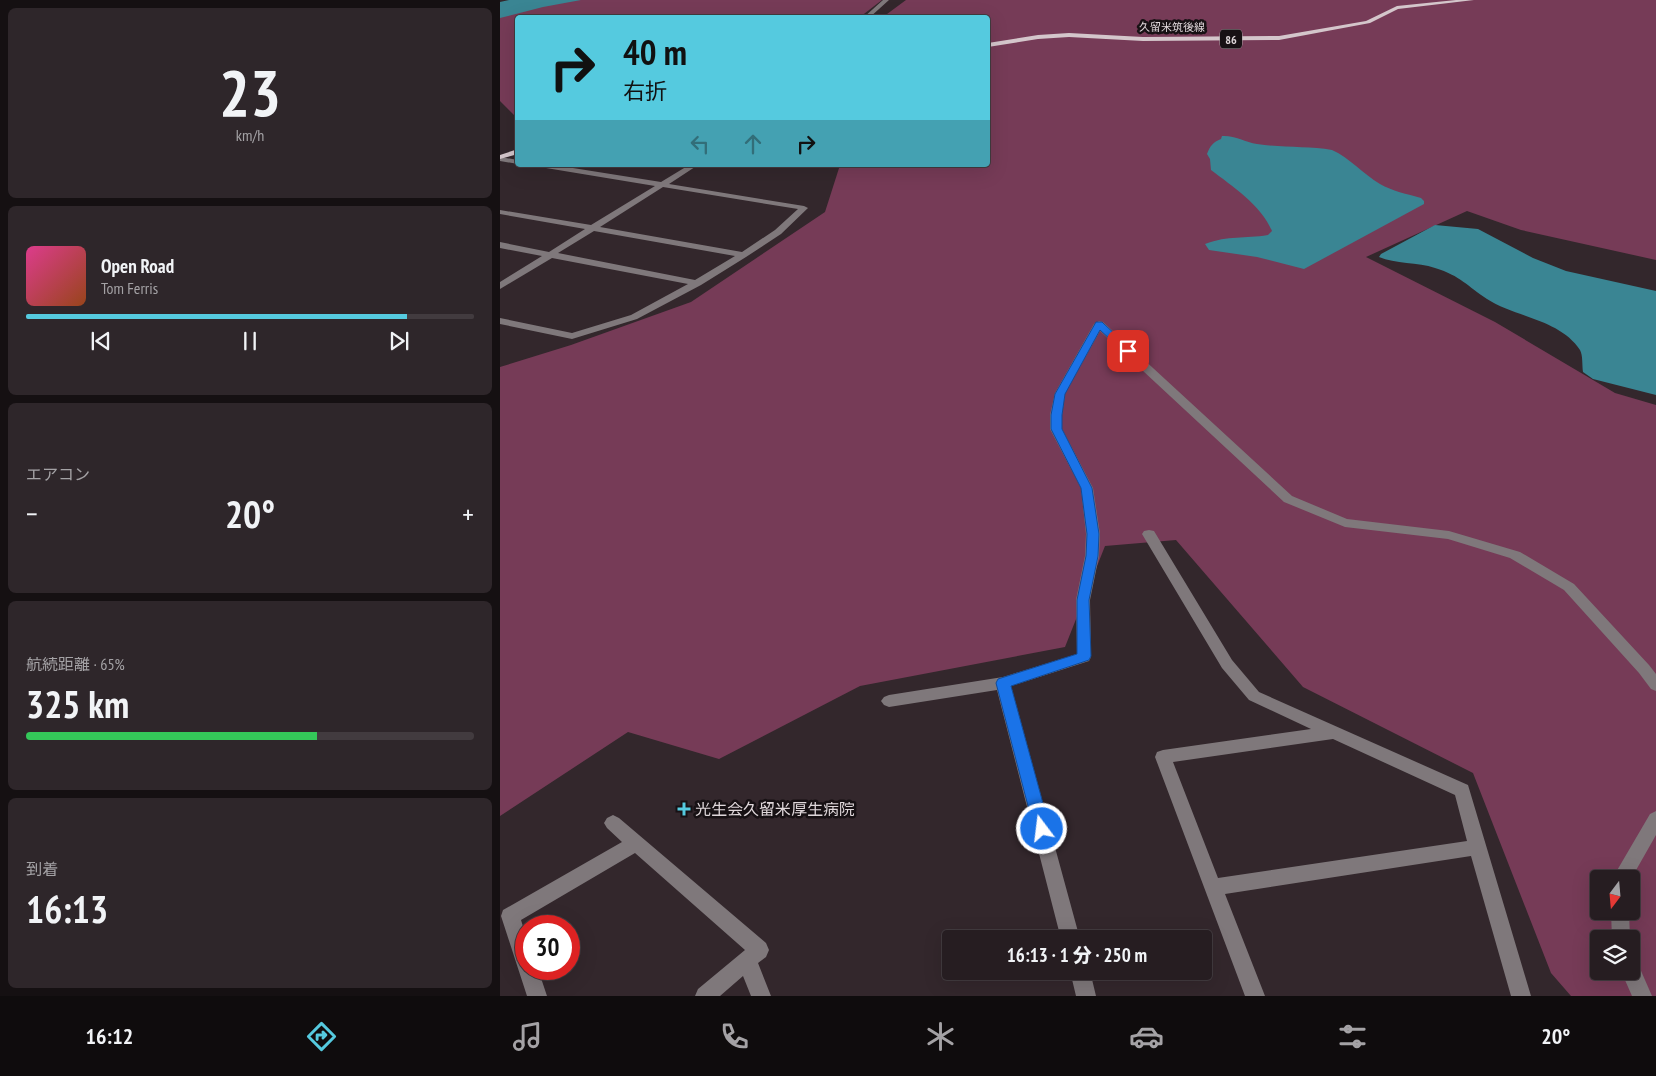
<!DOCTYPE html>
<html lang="ja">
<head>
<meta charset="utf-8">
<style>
  body { margin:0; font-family:"PT Sans Narrow","Noto Sans JP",sans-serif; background:#2e262a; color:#f1f3f6; height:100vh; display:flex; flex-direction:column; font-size:19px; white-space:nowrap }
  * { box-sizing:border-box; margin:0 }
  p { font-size:16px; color:#a4a2a5 }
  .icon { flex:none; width:28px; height:28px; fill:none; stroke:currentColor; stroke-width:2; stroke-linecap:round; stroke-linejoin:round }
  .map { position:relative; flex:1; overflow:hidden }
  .side { display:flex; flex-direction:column; gap:8px; padding:8px; background:#151012; width:500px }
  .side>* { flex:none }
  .banner { position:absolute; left:15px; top:15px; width:475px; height:152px; border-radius:5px; box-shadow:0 5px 20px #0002,0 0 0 1px #423b3f; background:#55cadf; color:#111; overflow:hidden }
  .needle { width:32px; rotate:196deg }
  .controls { position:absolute; left:1090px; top:870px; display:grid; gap:10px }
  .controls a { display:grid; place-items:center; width:50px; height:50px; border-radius:5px; background:#261d21; box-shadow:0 5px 20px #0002,0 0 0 1px #423b3f; font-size:25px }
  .speed { position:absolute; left:15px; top:915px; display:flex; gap:10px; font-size:25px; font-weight:700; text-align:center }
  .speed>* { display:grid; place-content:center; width:65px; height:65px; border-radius:50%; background:#261d21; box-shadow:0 5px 20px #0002,0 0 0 1px #423b3f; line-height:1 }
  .speed .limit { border:8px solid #d22; background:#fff; color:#111 }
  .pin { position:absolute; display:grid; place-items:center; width:42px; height:42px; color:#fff; margin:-21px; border-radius:10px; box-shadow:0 2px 8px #0006 }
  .me { position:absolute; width:55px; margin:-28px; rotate:345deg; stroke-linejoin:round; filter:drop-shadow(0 0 4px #0008) }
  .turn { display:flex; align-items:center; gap:18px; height:105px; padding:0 25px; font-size:22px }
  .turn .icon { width:65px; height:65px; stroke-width:2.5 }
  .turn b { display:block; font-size:35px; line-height:42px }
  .lanes { display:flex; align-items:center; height:48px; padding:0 25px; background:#0003; justify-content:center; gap:25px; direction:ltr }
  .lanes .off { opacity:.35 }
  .big { font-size:38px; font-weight:800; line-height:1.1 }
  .side .card { flex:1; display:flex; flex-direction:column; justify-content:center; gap:8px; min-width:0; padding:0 18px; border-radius:8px; background:#2e262a }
  .side .dial { align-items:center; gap:0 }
  .dial b { font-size:65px; line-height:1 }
  .song { display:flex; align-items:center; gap:15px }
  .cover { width:60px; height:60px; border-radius:8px; background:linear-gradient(135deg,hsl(330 70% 55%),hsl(20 70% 35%)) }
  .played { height:5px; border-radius:2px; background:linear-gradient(90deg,#55cadf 85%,#423b3f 85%) }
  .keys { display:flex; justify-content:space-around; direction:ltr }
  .heat { display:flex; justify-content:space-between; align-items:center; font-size:28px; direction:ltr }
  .charge { height:8px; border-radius:4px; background:linear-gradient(90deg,#34c759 65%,#423b3f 0) }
  .trip { position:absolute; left:442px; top:930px; width:270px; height:50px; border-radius:5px; background:#261d21; box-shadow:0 5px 20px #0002,0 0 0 1px #423b3f; font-weight:800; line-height:50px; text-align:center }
  .dock { display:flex; height:80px; justify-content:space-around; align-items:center; background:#0f0c0d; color:#a4a2a5 }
  .dock .icon { width:35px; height:35px }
  .dock .current { color:#55cadf }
  .dock b { font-size:22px; color:#f1f3f6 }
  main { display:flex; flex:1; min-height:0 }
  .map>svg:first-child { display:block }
  .green { fill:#763b57; fill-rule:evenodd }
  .water { fill:#3a8593 }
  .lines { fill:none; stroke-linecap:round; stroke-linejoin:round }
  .minor { fill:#7f787b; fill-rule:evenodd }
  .major { fill:#d4c6cb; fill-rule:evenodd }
  .route { fill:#1a73e8; stroke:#114b97 }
  .poi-dot { fill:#55cadf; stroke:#171114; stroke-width:2 }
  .labels { text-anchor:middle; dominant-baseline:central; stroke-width:5; stroke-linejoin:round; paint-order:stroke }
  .far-street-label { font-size:11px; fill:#dfd7da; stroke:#171114 }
  .shield { fill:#171114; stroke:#a39c9f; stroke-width:1 }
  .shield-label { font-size:12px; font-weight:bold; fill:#dfd7da }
  .near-poi-label { font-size:16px; fill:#dfd7da; stroke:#171114; text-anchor:start }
</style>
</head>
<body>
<main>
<section class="side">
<div class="card dial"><b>23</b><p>km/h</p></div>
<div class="card">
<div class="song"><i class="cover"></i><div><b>Open Road</b><p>Tom Ferris</p></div></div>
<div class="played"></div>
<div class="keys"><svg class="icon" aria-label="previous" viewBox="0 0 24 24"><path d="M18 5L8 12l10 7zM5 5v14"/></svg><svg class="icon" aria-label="pause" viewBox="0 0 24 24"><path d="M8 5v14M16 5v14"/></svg><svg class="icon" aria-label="next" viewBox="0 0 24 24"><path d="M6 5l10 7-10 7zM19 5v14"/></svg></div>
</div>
<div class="card"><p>エアコン</p>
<div class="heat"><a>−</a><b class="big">20°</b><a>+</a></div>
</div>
<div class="card"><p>航続距離 · 65%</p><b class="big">325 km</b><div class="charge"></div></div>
<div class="card"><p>到着</p><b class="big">16:13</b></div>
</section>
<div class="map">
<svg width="1156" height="996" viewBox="0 0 1156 996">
  <rect width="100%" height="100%" fill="#33272c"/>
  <path class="green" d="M 70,0 L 382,0 L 360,17 L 18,18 L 17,118 L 0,101 L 0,12 Z
    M 406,0 L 1156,0 L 1156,260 L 1021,230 L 967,211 L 866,257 L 995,322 L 1115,393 L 1156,405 L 1156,996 L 1071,996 L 1051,973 L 973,773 L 803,687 L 676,540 L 605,546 L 565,647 L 360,686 L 219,759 L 128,732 L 0,816 L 0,367 L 71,345 L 191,302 L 325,212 L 340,165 L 488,165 L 488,18 L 383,17 ZM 1099,879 L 1131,879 L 1131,911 L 1099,911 ZM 1099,939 L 1131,939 L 1131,971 L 1099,971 Z"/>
  <path class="water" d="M 9,0 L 81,0 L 43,7 L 0,18 L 0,2 Z
    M 722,136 C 734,135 745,142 757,144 C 782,148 808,146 832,150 C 850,158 863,174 880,184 C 892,191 907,194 921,198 L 924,201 L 924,204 L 804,269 L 757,257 L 709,250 L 705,244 C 729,235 744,239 768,235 L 772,231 C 761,205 732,186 711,170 L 710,159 L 707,154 C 710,146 713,142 721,139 Z
    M 935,225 L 978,229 L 1033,258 L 1066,271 L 1156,291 L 1156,395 L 1093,379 L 1083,372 C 1082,366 1083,355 1080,350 C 1060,319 1014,317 987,299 C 967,286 961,276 935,268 C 918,262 895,264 879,257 L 881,254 Z"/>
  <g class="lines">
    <path class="minor" d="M 383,0 L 389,0 L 369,18 L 363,18 Z
      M 0,157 L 18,160 L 18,164 L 0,161 Z
      M 36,165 L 54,165 L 161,182 L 189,165 L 198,165 L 169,184 L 304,206 L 308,208 L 281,234 L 246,257 L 201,285 L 137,319 L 72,339 L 0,324 L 0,318 L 72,333 L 131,315 L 188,284 L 52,258 L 0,289 L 0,282 L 42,256 L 0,248 L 0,242 L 49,252 L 85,229 L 0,214 L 0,210 L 91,225 L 155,186 L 40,167 ZM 163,187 L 298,209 L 275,230 L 242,252 L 100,227 ZM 94,231 L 235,256 L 195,280 L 58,253 Z
      M 599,321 L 603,322 L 792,496 L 847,519 L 949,531 L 1020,552 L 1074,584 L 1149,665 L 1156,674 L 1156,691 L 1151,689 L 1139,673 L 1064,590 L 1010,558 L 948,539 L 845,527 L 784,502 L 600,331 L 565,393 L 562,415 L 562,429 L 593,488 L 600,534 L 599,556 L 590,600 L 591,657 L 589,661 L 511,686 L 580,939 L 561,939 L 497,690 L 389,707 L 384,705 L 381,701 L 384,697 L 389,695 L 503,677 L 577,654 L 576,600 L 585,556 L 586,534 L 581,488 L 550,429 L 550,415 L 555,393 L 594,324 Z
      M 649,530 L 654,531 L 732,660 L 759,692 L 968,785 L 1031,996 L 1011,996 L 971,856 L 725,894 L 765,996 L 745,996 L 655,757 L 657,752 L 663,750 L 811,729 L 749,700 L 722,668 L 642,534 L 644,531 ZM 833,739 L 955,795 L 967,841 L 718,878 L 673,762 Z
      M 1156,811 L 1156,835 L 1131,879 L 1112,879 L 1150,814 Z
      M 113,815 L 119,818 L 266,943 L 269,950 L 266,957 L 258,963 L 271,996 L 251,996 L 243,976 L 220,996 L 195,996 L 198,989 L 245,950 L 135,853 L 21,920 L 26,936 L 26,969 L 38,969 L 47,996 L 27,996 L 1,916 L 3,910 L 122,842 L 107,828 L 104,823 L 107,818 Z
      M 1111,911 L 1129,911 L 1130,939 L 1112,939 Z
      M 1131,961 L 1138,964 L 1152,996 L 1132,996 L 1121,971 L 1131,971 Z
      M 570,971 L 590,971 L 596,996 L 576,996 Z"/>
    <path class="major" d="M 956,0 L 974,0 L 898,9 L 870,23 L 779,40 L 643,41 L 569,37 L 538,39 L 488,47 L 488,43 L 538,35 L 569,33 L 643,37 L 779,36 L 866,21 L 897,6 Z
      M 18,149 L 18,154 L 0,159 L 0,155 Z"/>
  </g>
  <path class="route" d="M 596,322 L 602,322 L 633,351 L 632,353 L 625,353 L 600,330 L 565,394 L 562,415 L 562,429 L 592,488 L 599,534 L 598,556 L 589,600 L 591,656 L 589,660 L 511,686 L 550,829 L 547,834 L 542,836 L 536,834 L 534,829 L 496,683 L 498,679 L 577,654 L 577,600 L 586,556 L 587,534 L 581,488 L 551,429 L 551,415 L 555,394 Z"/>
  <path class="poi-dot" d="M181.5 801.5h5v5h5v5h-5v5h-5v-5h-5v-5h5z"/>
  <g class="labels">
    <g class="far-street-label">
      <text x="672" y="27">久留米筑後線</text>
    </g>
    <rect class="shield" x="720" y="29.5" width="22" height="19" rx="4"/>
    <g class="shield-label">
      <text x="731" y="39">86</text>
    </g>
    <g class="near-poi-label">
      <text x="195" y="809">光生会久留米厚生病院</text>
    </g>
  </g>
</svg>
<div class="controls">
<a><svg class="needle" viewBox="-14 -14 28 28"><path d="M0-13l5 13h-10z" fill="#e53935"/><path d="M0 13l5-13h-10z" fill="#a4a2a5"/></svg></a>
<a><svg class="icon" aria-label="layers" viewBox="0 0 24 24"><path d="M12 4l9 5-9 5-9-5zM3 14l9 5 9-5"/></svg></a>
</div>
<div class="speed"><div class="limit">30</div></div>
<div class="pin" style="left:628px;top:351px;background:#d93025"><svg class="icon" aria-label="arrive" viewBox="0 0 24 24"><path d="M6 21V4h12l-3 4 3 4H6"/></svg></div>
<svg class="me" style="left:542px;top:829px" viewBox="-20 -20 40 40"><circle r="17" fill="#1a73e8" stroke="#fff" stroke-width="3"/><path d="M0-11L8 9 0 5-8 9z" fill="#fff"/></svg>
<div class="trip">16:13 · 1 分 · 250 m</div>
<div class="banner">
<div class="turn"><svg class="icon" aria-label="right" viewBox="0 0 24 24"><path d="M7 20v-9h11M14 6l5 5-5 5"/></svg><div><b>40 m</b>右折</div></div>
<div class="lanes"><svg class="icon off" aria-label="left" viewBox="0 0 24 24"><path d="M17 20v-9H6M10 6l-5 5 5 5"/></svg><svg class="icon off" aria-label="ahead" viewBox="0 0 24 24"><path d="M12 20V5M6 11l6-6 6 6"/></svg><svg class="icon" aria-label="right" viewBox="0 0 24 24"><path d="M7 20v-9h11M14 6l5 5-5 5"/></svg></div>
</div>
</div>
</main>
<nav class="dock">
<b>16:12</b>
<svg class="icon current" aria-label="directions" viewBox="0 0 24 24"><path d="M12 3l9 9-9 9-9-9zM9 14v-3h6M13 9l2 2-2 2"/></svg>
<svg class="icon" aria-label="music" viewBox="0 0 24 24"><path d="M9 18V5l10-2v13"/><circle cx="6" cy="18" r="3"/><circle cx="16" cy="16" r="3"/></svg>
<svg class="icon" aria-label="phone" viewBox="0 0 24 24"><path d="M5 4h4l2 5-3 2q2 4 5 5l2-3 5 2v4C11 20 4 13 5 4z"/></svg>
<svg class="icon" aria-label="climate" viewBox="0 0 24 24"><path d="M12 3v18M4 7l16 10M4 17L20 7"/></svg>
<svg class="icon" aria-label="car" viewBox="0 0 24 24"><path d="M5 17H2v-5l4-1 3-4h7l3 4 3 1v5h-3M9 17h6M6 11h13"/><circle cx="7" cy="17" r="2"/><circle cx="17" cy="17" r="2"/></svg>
<svg class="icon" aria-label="filters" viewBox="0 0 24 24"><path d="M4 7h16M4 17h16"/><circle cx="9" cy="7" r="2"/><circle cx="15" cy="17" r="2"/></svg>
<b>20°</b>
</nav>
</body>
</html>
